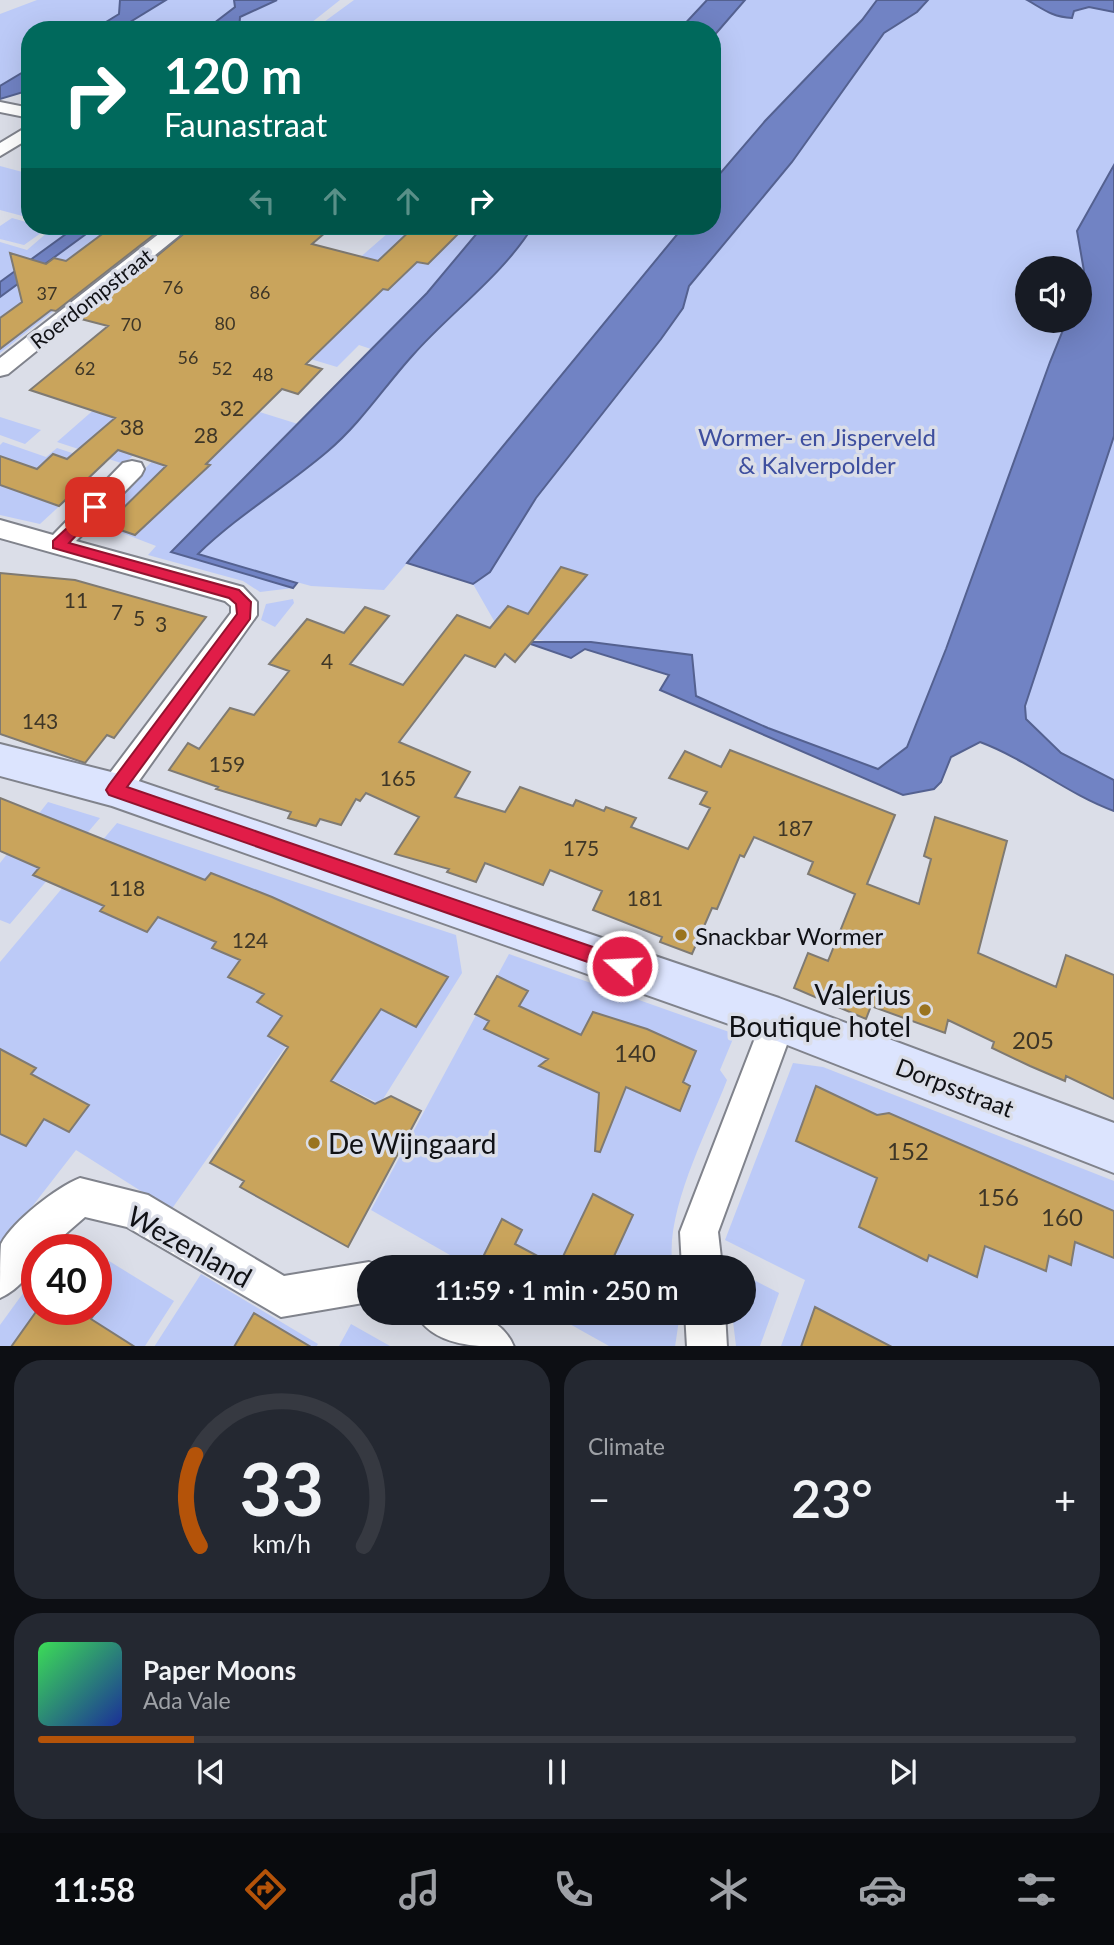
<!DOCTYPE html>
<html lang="en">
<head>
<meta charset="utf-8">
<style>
  body { margin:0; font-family:Lato,sans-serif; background:#242831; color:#f1f3f6; height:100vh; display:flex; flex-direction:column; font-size:26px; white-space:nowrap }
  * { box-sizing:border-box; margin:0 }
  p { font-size:23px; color:#9ea1a6 }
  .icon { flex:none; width:38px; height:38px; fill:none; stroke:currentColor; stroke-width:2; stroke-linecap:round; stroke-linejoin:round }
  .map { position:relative; height:1346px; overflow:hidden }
  .sheet { display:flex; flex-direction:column; gap:14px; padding:14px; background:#0d0f14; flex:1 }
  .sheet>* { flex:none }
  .hud { position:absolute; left:21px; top:21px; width:700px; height:214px; border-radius:28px; box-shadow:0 7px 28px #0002; background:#00695c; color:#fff; overflow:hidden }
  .buttons { position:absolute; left:1015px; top:256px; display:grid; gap:14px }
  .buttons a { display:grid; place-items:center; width:77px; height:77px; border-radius:50%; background:#171b24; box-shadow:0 7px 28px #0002; font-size:35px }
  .speed { position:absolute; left:21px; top:1234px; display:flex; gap:14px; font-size:35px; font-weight:700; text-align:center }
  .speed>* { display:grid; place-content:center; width:91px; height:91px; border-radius:50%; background:#171b24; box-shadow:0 7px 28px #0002; line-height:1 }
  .speed .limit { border:10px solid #d22; background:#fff; color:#111 }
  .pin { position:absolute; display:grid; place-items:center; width:60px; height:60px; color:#fff; margin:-30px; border-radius:14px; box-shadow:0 4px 10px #0006 }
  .me { position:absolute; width:77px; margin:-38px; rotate:289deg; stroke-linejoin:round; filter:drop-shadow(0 0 5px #0008) }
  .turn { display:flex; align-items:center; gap:24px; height:147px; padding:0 28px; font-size:32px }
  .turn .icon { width:91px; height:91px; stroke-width:2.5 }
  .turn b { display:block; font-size:49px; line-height:60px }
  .lanes { display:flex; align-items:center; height:66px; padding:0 28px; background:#0003; justify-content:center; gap:35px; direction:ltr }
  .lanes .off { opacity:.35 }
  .big { font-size:52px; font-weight:600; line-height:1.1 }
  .sheet .card { flex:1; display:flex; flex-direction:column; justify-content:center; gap:10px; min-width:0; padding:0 24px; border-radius:28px; background:#242831 }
  .sheet .dial { align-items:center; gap:0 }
  .dial svg { height:182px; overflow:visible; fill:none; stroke:#363941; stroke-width:7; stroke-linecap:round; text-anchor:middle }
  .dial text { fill:#f1f3f6; stroke:none }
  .song { display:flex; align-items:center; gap:21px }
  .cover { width:84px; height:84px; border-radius:10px; background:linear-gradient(135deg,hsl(130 70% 55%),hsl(230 70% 35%)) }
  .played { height:7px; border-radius:4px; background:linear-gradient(90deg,#b45309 15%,#363941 15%) }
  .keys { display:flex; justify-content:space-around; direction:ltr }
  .heat { display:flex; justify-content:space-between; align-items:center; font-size:38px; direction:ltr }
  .sheet .tiles { flex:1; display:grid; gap:14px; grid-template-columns:1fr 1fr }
  .card:last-child { grid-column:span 2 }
  .trip { position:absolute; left:357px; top:1255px; width:399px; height:70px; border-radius:35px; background:#171b24; box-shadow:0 7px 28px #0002; font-weight:600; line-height:70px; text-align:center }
  .dock { display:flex; height:112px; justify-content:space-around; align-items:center; background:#090b0e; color:#9ea1a6 }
  .dock .icon { width:49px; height:49px }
  .dock .on { color:#b45309 }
  .dock b { font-size:32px; color:#f1f3f6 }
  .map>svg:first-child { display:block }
  .green { fill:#bccaf7; fill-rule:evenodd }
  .water { fill:#7183c4; stroke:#546190; stroke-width:2 }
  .building { fill:#c9a45c; stroke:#7f7a72; stroke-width:2 }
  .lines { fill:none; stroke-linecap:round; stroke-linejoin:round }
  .street-casing { stroke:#80838c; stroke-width:4 }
  .secondary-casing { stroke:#80838c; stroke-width:4 }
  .street { fill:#fff; fill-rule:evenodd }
  .secondary { fill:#dce4fe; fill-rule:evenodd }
  .route { fill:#e11d48; stroke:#92132f; stroke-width:2 }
  .poi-dot { fill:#9a741f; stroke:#dbdee8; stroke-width:2.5 }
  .labels { text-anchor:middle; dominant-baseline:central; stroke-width:7; stroke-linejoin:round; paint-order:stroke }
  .far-number-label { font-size:18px; fill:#3e3627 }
  .far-street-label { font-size:21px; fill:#101115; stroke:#dbdee8 }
  .number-label { font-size:21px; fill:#3e3627 }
  .park-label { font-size:24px; fill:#3e4f9f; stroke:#dbdee8 }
  .poi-label { font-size:24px; fill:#101115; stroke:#dbdee8; text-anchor:start }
  .near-number-label { font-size:24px; fill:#3e3627 }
  .street-label { font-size:24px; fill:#101115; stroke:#dbdee8 }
  .near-poi-label { font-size:28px; fill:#101115; stroke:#dbdee8; text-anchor:end }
  .near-street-label { font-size:28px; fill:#101115; stroke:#dbdee8 }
</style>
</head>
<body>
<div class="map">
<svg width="1114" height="1347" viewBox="0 0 1114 1347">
  <rect width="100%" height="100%" fill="#dbdee8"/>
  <path class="green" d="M 37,0 L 120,0 L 119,14 L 93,30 L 30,30 L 30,68 L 0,86 L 0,14 Z
    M 166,0 L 234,0 L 235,7 L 205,30 L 117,30 Z
    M 277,0 L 340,0 L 302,30 L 239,30 L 240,17 Z
    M 354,0 L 707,0 L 679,30 L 422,30 L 405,24 L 399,28 L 403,30 L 313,30 Z
    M 745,0 L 1114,0 L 1114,807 C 1066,795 1027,759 981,742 L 878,769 L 768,728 L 696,696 L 687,663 L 591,642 L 545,641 L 501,633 L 473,584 L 411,563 L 407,563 L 384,590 L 311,586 L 198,555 L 229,525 L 331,449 L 357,423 L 413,354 L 533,226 L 712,226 L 712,38 ZM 1027,268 L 1080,268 L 1080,320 L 1027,320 Z
    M 0,166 L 30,174 L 30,218 L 0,210 Z
    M 12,218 L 30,223 L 30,226 L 48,228 L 24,245 L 0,239 L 0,226 Z
    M 55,226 L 77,226 L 0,282 L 0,242 L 27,250 Z
    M 97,226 L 162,226 L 0,353 L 0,297 Z
    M 396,226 L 413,226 L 456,237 L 467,226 L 483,226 L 427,293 L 371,349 L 359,345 L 337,367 L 261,344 Z
    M 129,379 L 194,399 L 124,464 L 57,442 Z
    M 208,396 L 298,424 L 171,551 L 293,588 L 260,592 L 243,581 L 148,555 L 156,546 L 91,521 L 164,450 Z
    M 0,417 L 41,430 L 25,444 L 0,435 Z
    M 3,442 L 46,457 L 57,448 L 105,464 L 40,524 L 0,515 L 0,445 Z
    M 293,599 L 294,603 L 275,627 L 261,620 L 266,604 Z
    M 48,802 L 100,818 L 10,924 L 0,920 L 0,863 Z
    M 117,823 L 456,935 L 462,973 L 380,1104 L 318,1073 L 289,1042 L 171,1210 L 76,1150 L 0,1248 L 0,962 Z
    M 509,954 L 735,1034 L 720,1070 L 727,1080 C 708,1130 663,1214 673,1267 L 471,1267 L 371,1210 Z
    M 793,1063 L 823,1067 L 1114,1181 L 1114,1346 L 781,1346 L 805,1280 L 725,1240 Z
    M 96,1253 L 174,1301 L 145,1346 L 0,1346 L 0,1325 L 37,1274 L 37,1309 L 96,1309 Z
    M 201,1274 L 318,1344 L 316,1347 L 154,1347 Z
    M 744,1275 L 779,1293 L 760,1346 L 736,1346 L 732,1313 L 744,1312 Z
    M 550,1313 L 680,1313 L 675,1347 L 609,1346 Z
    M 351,1324 L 390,1346 L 339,1346 Z"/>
  <path class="water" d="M 120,0 L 166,0 L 117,30 L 93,30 L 119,14 Z
    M 234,0 L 277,0 L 240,17 L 239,30 L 205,30 L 235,7 Z
    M 707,0 L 745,0 L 712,38 L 712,30 L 679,30 Z
    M 877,0 L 928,0 L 917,12 L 884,33 L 792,162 L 689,286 L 683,308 L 661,339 L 536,498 L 490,572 L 473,584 L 407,563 L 684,226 L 712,226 L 712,185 L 717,177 L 765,121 L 862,20 Z
    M 1027,0 L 1114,0 L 1114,12 L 1089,7 L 1074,11 L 1072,18 C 1052,17 1043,9 1027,0 Z
    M 30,68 L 30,90 L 0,99 L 0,86 Z
    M 1114,165 L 1114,436 L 1025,706 L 1026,719 L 1061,753 L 1114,780 L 1114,811 C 1067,794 1028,760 980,742 L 951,757 L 941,782 L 934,789 L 903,795 L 660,690 L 669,675 L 585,649 L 571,658 L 525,642 L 591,642 L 692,655 L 696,696 L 768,728 L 878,769 L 907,747 L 946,649 L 1050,362 L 1067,320 L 1080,320 L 1080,291 L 1084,271 L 1077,231 Z
    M 77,226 L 97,226 L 0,297 L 0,282 Z
    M 483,226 L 533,226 C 503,275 451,312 413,355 C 384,387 361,423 328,451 C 286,487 238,515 198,554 L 297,583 L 293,588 L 171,552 L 427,293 Z"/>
  <path class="building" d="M 113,226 L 165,226 L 56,311 L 51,310 L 0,349 L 0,318 L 22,302 L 10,253 L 46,264 L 54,258 L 66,261 Z
    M 193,226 L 333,226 L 312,244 L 378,261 L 415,226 L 466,226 L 428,264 L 417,262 L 388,290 L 383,289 L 306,364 L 322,369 L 298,394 L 282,389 L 206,464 L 210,465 L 135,535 L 106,525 L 166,466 L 118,450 L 59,506 L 0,485 L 0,456 L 37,469 L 53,454 L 67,459 L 115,418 L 30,390 L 108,326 L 81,319 Z
    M 561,567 L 587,575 L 515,662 L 505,654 L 495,667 L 465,655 L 399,742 L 470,772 L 455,797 L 505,812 L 520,787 L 573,806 L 576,800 L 604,811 L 606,807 L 636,818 L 631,827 L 688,849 L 710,808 L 700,804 L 707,792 L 669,778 L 685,751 L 721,767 L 730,750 L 895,815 L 867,884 L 919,904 L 931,859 L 924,856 L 935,817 L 1007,841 L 978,953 L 1056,987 L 1066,955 L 1114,975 L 1114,1099 L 1066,1076 L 1065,1081 L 1030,1066 L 992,1048 L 994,1042 L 948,1020 L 945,1033 L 871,1006 L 866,1019 L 794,988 L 808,953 L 828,961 L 855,894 L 808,874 L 813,862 L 754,837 L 744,857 L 740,855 L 717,909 L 712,908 L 692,954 L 660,942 L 662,937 L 593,910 L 602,891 L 550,870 L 543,885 L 485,863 L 476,882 L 447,872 L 449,869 L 395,854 L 419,817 L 366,793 L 360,801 L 356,799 L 341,825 L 320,819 L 316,826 L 288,818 L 291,812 L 216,789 L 218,787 L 169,770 L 188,743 L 199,749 L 230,708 L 254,715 L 289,671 L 269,664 L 307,619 L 344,633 L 365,607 L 389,616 L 350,664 L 403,685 L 457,615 L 490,628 L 508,606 L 528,614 Z
    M 0,573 L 75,580 L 206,617 L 114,738 L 107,735 L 85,763 L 0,734 Z
    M 0,798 L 205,880 L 211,873 L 272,897 L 448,977 L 416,1027 L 381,1009 L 331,1081 L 375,1104 L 391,1096 L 421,1111 L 348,1247 L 240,1187 L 244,1181 L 210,1163 L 288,1047 L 268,1036 L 282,1016 L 257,1002 L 264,994 L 228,977 L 240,960 L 212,948 L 216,942 L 158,917 L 147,932 L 100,911 L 104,906 L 33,875 L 39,868 L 0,851 Z
    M 497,976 L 528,991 L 519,1006 L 581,1035 L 593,1012 L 647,1029 L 696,1051 L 683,1082 L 690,1086 L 680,1111 L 626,1087 L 600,1152 L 595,1151 L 599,1093 L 539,1066 L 548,1059 L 484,1029 L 489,1021 L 475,1014 Z
    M 0,1049 L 36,1068 L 31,1074 L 89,1105 L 69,1132 L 44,1119 L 26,1146 L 0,1134 Z
    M 816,1086 L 877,1115 L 889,1113 L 1114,1211 L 1114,1258 L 1075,1242 L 1071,1265 L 1049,1256 L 1046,1271 L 985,1246 L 977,1277 L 929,1255 L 927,1261 L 859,1227 L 877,1178 L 796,1141 Z
    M 593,1194 L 633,1215 L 609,1267 L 478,1267 L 502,1219 L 522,1230 L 515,1244 L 558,1267 Z
    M 815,1307 L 892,1347 L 801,1347 Z
    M 38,1309 L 98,1309 L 91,1319 L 135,1347 L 11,1347 Z
    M 254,1313 L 311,1347 L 234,1347 Z"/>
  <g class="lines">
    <defs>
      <path id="street" d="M 0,102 L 30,108 L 30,118 L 0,112 Z
        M 30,125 L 30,138 L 0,156 L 0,143 Z
        M 169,226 L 191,226 L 8,374 L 0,376 L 0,358 Z
        M 132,461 L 141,463 L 144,469 L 141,475 L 76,541 L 243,587 L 257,602 L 257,615 L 126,799 L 115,802 L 104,799 L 100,790 L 104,781 L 231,613 L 231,606 L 225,601 L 0,538 L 0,520 L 53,535 L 123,463 Z
        M 779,1004 L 791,1009 L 796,1020 L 718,1232 L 722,1267 L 682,1267 L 680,1232 L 762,1020 L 767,1009 Z
        M 80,1178 L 148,1195 L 284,1276 L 369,1262 L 381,1267 L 369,1267 L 369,1302 L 281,1317 L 127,1227 L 85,1217 L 47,1250 L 37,1250 C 37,1270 18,1290 0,1298 C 0,1283 0,1256 1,1244 C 13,1221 57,1187 80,1178 Z
        M 415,1312 C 451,1312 498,1307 514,1347 C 478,1347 432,1347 415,1312 Z
        M 685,1312 L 725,1312 L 727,1347 L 687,1347 Z"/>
      <path id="secondary" d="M 0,744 L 115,773 L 779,998 L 1114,1123 L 1114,1173 L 777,1041 L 112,806 L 0,776 Z"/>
    </defs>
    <use href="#street" class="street-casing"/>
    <use href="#secondary" class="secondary-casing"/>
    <use href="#street" class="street"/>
    <use href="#secondary" class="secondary"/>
  </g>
  <path class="route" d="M 95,502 L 100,503 L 100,510 L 69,543 L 239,590 L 251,602 L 250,619 L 127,787 L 622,957 L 629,960 L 631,966 L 629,972 L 622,974 L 109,795 L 106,790 L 109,785 L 237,614 L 236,604 L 229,598 L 53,548 L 53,541 Z"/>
  <g class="poi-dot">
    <circle cx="681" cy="935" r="7"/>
    <circle cx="925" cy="1010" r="7"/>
    <circle cx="314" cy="1143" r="7"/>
  </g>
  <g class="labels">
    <g class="far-number-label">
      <text x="173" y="287">76</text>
      <text x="260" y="292">86</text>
      <text x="47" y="293">37</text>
      <text x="225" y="323">80</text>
      <text x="131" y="324">70</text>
      <text x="188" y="357">56</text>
      <text x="85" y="368">62</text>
      <text x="222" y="368">52</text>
      <text x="263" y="374">48</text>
    </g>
    <g class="far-street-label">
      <text transform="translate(91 298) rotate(-38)">Roerdompstraat</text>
    </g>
    <g class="number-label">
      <text x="232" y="407">32</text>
      <text x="132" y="426">38</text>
      <text x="206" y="434">28</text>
      <text x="76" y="599">11</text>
      <text x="117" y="611">7</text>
      <text x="139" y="617">5</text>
      <text x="161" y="623">3</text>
      <text x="327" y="660">4</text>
      <text x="40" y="720">143</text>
      <text x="227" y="763">159</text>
      <text x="398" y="777">165</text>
      <text x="795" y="827">187</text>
      <text x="581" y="847">175</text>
      <text x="127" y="887">118</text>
      <text x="645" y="897">181</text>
      <text x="250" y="939">124</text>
    </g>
    <g class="park-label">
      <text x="817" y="436">Wormer- en Jisperveld<tspan x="817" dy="28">&amp; Kalverpolder</tspan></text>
    </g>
    <g class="poi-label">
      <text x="695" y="935">Snackbar Wormer</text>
    </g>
    <g class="near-number-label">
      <text x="1033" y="1039">205</text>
      <text x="635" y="1052">140</text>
      <text x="908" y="1150">152</text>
      <text x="998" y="1196">156</text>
      <text x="1062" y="1216">160</text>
    </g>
    <g class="street-label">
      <text transform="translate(955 1087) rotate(21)">Dorpsstraat</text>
    </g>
    <g class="near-poi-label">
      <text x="911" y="994">Valerius<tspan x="911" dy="32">Boutique hotel</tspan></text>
      <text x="328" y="1143" text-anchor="start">De Wijngaard</text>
    </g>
    <g class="near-street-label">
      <text transform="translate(190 1246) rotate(29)">Wezenland</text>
    </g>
  </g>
</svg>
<div class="buttons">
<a><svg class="icon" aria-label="sound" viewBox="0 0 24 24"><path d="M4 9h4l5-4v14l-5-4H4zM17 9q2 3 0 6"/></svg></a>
</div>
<div class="speed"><div class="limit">40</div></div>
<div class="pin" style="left:95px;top:507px;background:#d93025"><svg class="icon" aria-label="arrive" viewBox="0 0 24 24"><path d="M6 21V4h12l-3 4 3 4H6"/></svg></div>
<svg class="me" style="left:622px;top:966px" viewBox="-20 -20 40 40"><circle r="17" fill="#e11d48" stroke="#fff" stroke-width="3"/><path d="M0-11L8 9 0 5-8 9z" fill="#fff"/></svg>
<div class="trip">11:59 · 1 min · 250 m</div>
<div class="hud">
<div class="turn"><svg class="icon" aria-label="right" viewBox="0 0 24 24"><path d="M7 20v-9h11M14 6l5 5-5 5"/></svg><div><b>120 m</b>Faunastraat</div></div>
<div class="lanes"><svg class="icon off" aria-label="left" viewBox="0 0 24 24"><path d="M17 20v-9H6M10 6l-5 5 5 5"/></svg><svg class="icon off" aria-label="ahead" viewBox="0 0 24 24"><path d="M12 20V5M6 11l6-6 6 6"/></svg><svg class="icon off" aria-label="ahead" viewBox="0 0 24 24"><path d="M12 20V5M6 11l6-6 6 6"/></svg><svg class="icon" aria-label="right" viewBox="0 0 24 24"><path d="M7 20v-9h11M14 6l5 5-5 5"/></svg></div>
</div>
</div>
<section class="sheet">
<div class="tiles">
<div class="card dial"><svg viewBox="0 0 100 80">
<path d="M14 69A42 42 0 1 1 86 69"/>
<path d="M14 69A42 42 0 0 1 12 29" stroke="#b45309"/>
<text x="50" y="56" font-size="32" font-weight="700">33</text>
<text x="50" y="72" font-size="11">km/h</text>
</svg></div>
<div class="card"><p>Climate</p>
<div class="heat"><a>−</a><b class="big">23°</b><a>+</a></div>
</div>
<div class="card">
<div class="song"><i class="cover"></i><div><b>Paper Moons</b><p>Ada Vale</p></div></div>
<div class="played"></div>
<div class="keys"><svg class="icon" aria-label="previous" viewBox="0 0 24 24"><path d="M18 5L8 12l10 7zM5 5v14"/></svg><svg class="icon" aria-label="pause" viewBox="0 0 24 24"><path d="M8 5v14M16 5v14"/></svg><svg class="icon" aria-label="next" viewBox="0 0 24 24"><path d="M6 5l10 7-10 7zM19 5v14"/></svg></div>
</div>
</div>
</section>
<nav class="dock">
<b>11:58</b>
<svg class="icon on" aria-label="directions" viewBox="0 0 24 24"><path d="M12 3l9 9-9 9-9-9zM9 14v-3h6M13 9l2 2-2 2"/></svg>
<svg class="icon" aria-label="music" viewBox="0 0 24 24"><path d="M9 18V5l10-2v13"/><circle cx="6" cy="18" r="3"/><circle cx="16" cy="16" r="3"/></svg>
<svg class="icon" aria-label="phone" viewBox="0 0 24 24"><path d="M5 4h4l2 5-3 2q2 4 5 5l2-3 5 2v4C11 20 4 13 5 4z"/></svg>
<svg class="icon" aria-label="climate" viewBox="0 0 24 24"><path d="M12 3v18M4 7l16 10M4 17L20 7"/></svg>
<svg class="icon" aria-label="car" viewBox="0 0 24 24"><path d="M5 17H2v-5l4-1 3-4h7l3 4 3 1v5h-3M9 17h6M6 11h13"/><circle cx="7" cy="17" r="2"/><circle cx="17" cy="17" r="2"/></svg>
<svg class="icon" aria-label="filters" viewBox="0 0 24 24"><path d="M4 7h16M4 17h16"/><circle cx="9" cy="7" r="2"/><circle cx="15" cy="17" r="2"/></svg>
</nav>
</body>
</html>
